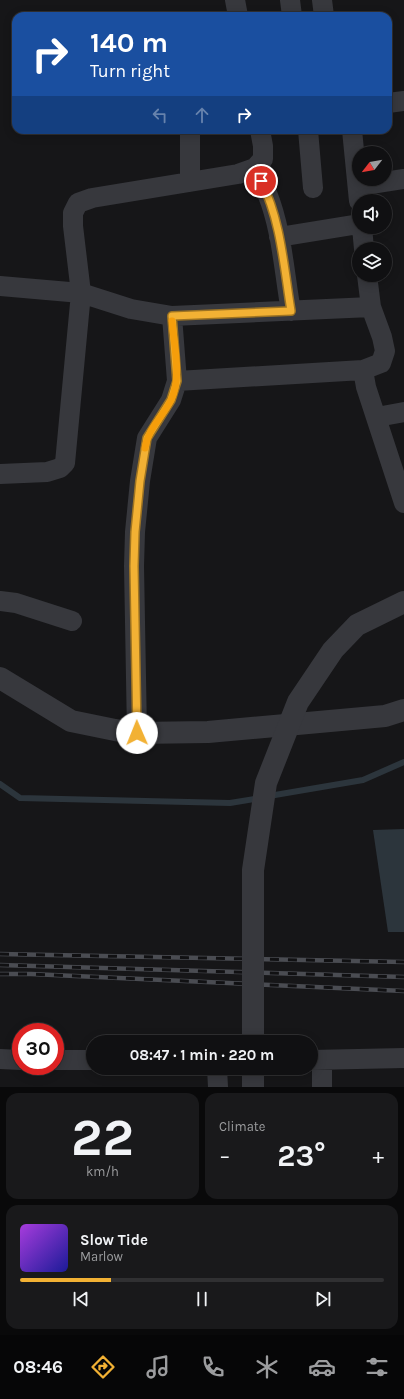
<!DOCTYPE html>
<html lang="en">
<head>
<meta charset="utf-8">
<style>
  body { margin:0; font-family:Karla,sans-serif; background:#19191b; color:#f1f3f6; height:100vh; display:flex; flex-direction:column; font-size:15px; white-space:nowrap }
  * { box-sizing:border-box; margin:0 }
  p { font-size:13px; color:#9c9d9f }
  .icon { flex:none; width:22px; height:22px; fill:none; stroke:currentColor; stroke-width:2; stroke-linecap:round; stroke-linejoin:round }
  .map { position:relative; height:1087px; overflow:hidden }
  .drawer { display:flex; flex-direction:column; gap:6px; padding:6px; background:#09090a; flex:1 }
  .drawer>* { flex:none }
  .hud { position:absolute; left:12px; top:12px; width:380px; height:122px; border-radius:12px; box-shadow:0 2px 10px #0003,0 0 0 1px #303032; background:#1a4fa0; color:#fff; overflow:hidden }
  .needle { width:26px; rotate:239deg }
  .controls { position:absolute; left:352px; top:146px; display:grid; gap:8px }
  .controls a { display:grid; place-items:center; width:40px; height:40px; border-radius:50%; background:#101012; box-shadow:0 2px 10px #0003,0 0 0 1px #303032; font-size:20px }
  .speed { position:absolute; left:12px; top:1023px; display:flex; gap:8px; font-size:20px; font-weight:700; text-align:center }
  .speed>* { display:grid; place-content:center; width:52px; height:52px; border-radius:50%; background:#101012; box-shadow:0 2px 10px #0003,0 0 0 1px #303032; line-height:1 }
  .speed .limit { border:6px solid #d22; background:#fff; color:#111 }
  .pin { position:absolute; display:grid; place-items:center; width:34px; height:34px; color:#fff; margin:-17px; border:2px solid #fff; border-radius:50%; box-shadow:0 1px 4px #0007 }
  .me { position:absolute; width:44px; margin:-22px; rotate:359deg; stroke-linejoin:round; filter:drop-shadow(0 0 3px #0008) }
  .turn { display:flex; align-items:center; gap:14px; height:84px; padding:0 12px; font-size:18px }
  .turn .icon { width:52px; height:52px; stroke-width:2.5 }
  .turn b { display:block; font-size:28px; line-height:34px }
  .lanes { display:flex; align-items:center; height:38px; padding:0 12px; background:#0003; justify-content:center; gap:20px; direction:ltr }
  .lanes .off { opacity:.35 }
  .big { font-size:30px; font-weight:700; line-height:1.1 }
  .drawer .card { flex:1; display:flex; flex-direction:column; justify-content:center; gap:6px; min-width:0; padding:0 14px; border-radius:12px; background:#19191b }
  .drawer .dial { align-items:center; gap:0 }
  .dial b { font-size:52px; line-height:1 }
  .song { display:flex; align-items:center; gap:12px }
  .cover { width:48px; height:48px; border-radius:6px; background:linear-gradient(135deg,hsl(280 70% 55%),hsl(240 70% 35%)) }
  .played { height:4px; border-radius:2px; background:linear-gradient(90deg,#f2b134 25%,#303032 25%) }
  .keys { display:flex; justify-content:space-around; direction:ltr }
  .heat { display:flex; justify-content:space-between; align-items:center; font-size:22px; direction:ltr }
  .drawer .tiles { flex:1; display:grid; gap:6px; grid-template-columns:1fr 1fr }
  .card:last-child { grid-column:span 2 }
  .trip { position:absolute; left:86px; top:1035px; width:232px; height:40px; border-radius:20px; background:#101012; box-shadow:0 2px 10px #0003,0 0 0 1px #303032; font-weight:700; line-height:40px; text-align:center }
  .tabs { display:flex; height:64px; justify-content:space-around; align-items:center; background:#060607; color:#9c9d9f }
  .tabs .icon { width:28px; height:28px }
  .tabs .selected { color:#f2b134 }
  .tabs b { font-size:18px; color:#f1f3f6 }
  .map>svg:first-child { display:block }
  .water { fill:#2c353c }
  .lines { fill:none; stroke-linecap:round; stroke-linejoin:round }
  .stream { stroke:#2c353c; stroke-width:6 }
  .minor { stroke:#37383d; stroke-width:20 }
  .tertiary { stroke:#37383d; stroke-width:22 }
  .rail-casing { stroke:#4a4c52; stroke-width:4.5 }
  .rail { stroke:#111113; stroke-width:3; stroke-dasharray:9; stroke-linecap:butt }
  .tertiary-bridge { stroke:#37383d; stroke-width:22 }
  .route-casing { stroke:#9d7322; stroke-width:10 }
  .route { stroke:#f2b134; stroke-width:7 }
  .slow { stroke:#f59e0b; stroke-width:7 }
</style>
</head>
<body>
<div class="map">
<svg width="404" height="1087" viewBox="0 0 404 1087">
  <rect width="100%" height="100%" fill="#161618"/>
  <path class="water" d="M 404,829 L 404,932 L 388,932 L 373,830 Z"/>
  <g class="lines">
    <path class="stream" d="M 0,784 L 20,798 L 230,803 L 260,798
      M 269,796 L 363,780 L 404,762"/>
    <path class="minor" d="M 235,0 L 238,16
      M 290,0 L 292,16
      M 322,0 L 324,16
      M 388,103 L 404,101
      M 190,130 L 190,182
      M 308,130 L 313,188
      M 352,130 L 359,201
      M 255,168 C 259,177 264,185 267,193 C 282,230 284,272 291,311
      M 358,186 L 404,179
      M 362,227 L 364,249
      M 279,237 L 359,224
      M 367,275 L 371,307 L 382,337 L 385,351 L 381,363 L 363,370 L 366,387 L 404,503
      M 0,286 L 81,293 L 131,309 L 172,316 L 371,307
      M 177,381 L 363,370
      M 377,417 L 404,412
      M 0,474 L 47,472 L 60,468 L 65,463 L 81,293 L 73,226 L 73,213 L 78,203 L 92,198 L 238,174 L 255,168 L 263,159 L 263,146 L 260,130
      M 0,601 L 16,603 L 72,621
      M 137,733 L 134,566 L 135,532 L 140,481 L 147,438 L 171,400 L 177,381 L 172,316
      M 0,1059 L 21,1060
      M 55,1060 L 93,1060
      M 311,1060 L 404,1058
      M 217,1068 L 218,1087
      M 322,1087 L 322,1060"/>
    <path class="tertiary" d="M 0,678 L 71,721 L 115,730 L 137,733 L 208,732 L 385,716 L 404,710
      M 253,1068 L 253,1087"/>
    <defs>
      <path id="rail" d="M 0,954 L 404,962
        M 0,965 L 404,977
        M 0,974 L 31,974 L 404,991"/>
    </defs>
    <use href="#rail" class="rail-casing"/>
    <use href="#rail" class="rail"/>
    <path class="tertiary-bridge" d="M 253,1042 L 253,870 L 266,783 L 298,702 L 333,650 L 357,625 L 404,602"/>
  </g>
  <g class="lines">
    <defs>
      <path id="route" d="M 137,733 L 134,566 L 135,532 L 140,481 L 147,438 L 171,400 L 177,381 L 172,316 L 291,311 C 284,268 281,220 261,181"/>
    </defs>
    <use href="#route" class="route-casing"/>
    <use href="#route" class="route"/>
    <path class="slow" d="M 145,448 C 148,428 162,418 171,400 C 182,379 174,344 172,321"/>
  </g>
</svg>
<div class="controls">
<a><svg class="needle" viewBox="-14 -14 28 28"><path d="M0-13l5 13h-10z" fill="#e53935"/><path d="M0 13l5-13h-10z" fill="#9c9d9f"/></svg></a>
<a><svg class="icon" aria-label="sound" viewBox="0 0 24 24"><path d="M4 9h4l5-4v14l-5-4H4zM17 9q2 3 0 6"/></svg></a>
<a><svg class="icon" aria-label="layers" viewBox="0 0 24 24"><path d="M12 4l9 5-9 5-9-5zM3 14l9 5 9-5"/></svg></a>
</div>
<div class="speed"><div class="limit">30</div></div>
<div class="pin" style="left:261px;top:181px;background:#d93025"><svg class="icon" aria-label="arrive" viewBox="0 0 24 24"><path d="M6 21V4h12l-3 4 3 4H6"/></svg></div>
<svg class="me" style="left:137px;top:733px" viewBox="-20 -20 40 40"><circle r="19" fill="#fff"/><path d="M0-13L10 11 0 6-10 11z" fill="#f2b134"/></svg>
<div class="trip">08:47 · 1 min · 220 m</div>
<div class="hud">
<div class="turn"><svg class="icon" aria-label="right" viewBox="0 0 24 24"><path d="M7 20v-9h11M14 6l5 5-5 5"/></svg><div><b>140 m</b>Turn right</div></div>
<div class="lanes"><svg class="icon off" aria-label="left" viewBox="0 0 24 24"><path d="M17 20v-9H6M10 6l-5 5 5 5"/></svg><svg class="icon off" aria-label="ahead" viewBox="0 0 24 24"><path d="M12 20V5M6 11l6-6 6 6"/></svg><svg class="icon" aria-label="right" viewBox="0 0 24 24"><path d="M7 20v-9h11M14 6l5 5-5 5"/></svg></div>
</div>
</div>
<section class="drawer">
<div class="tiles">
<div class="card dial"><b>22</b><p>km/h</p></div>
<div class="card"><p>Climate</p>
<div class="heat"><a>−</a><b class="big">23°</b><a>+</a></div>
</div>
<div class="card">
<div class="song"><i class="cover"></i><div><b>Slow Tide</b><p>Marlow</p></div></div>
<div class="played"></div>
<div class="keys"><svg class="icon" aria-label="previous" viewBox="0 0 24 24"><path d="M18 5L8 12l10 7zM5 5v14"/></svg><svg class="icon" aria-label="pause" viewBox="0 0 24 24"><path d="M8 5v14M16 5v14"/></svg><svg class="icon" aria-label="next" viewBox="0 0 24 24"><path d="M6 5l10 7-10 7zM19 5v14"/></svg></div>
</div>
</div>
</section>
<nav class="tabs">
<b>08:46</b>
<svg class="icon selected" aria-label="directions" viewBox="0 0 24 24"><path d="M12 3l9 9-9 9-9-9zM9 14v-3h6M13 9l2 2-2 2"/></svg>
<svg class="icon" aria-label="music" viewBox="0 0 24 24"><path d="M9 18V5l10-2v13"/><circle cx="6" cy="18" r="3"/><circle cx="16" cy="16" r="3"/></svg>
<svg class="icon" aria-label="phone" viewBox="0 0 24 24"><path d="M5 4h4l2 5-3 2q2 4 5 5l2-3 5 2v4C11 20 4 13 5 4z"/></svg>
<svg class="icon" aria-label="climate" viewBox="0 0 24 24"><path d="M12 3v18M4 7l16 10M4 17L20 7"/></svg>
<svg class="icon" aria-label="car" viewBox="0 0 24 24"><path d="M5 17H2v-5l4-1 3-4h7l3 4 3 1v5h-3M9 17h6M6 11h13"/><circle cx="7" cy="17" r="2"/><circle cx="17" cy="17" r="2"/></svg>
<svg class="icon" aria-label="filters" viewBox="0 0 24 24"><path d="M4 7h16M4 17h16"/><circle cx="9" cy="7" r="2"/><circle cx="15" cy="17" r="2"/></svg>
</nav>
</body>
</html>
